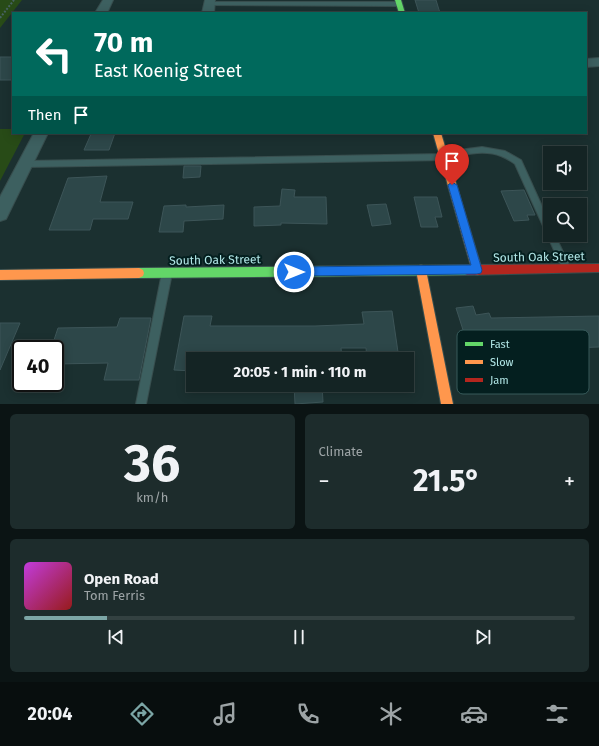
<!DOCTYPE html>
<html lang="en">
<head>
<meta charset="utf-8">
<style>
  body { margin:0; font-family:"Fira Sans",sans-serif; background:#1d2c2c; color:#f1f3f6; height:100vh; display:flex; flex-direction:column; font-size:15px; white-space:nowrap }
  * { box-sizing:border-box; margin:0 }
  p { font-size:13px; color:#9da4a6 }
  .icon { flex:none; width:22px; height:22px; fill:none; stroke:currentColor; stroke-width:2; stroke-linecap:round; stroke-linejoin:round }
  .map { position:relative; height:404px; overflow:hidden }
  .details { display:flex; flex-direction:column; gap:10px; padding:10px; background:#0b1414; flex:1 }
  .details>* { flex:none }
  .hud { position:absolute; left:12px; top:12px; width:575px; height:122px; border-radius:0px; box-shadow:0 2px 10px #0003,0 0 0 1px #334141; background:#00695c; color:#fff; overflow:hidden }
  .tools { position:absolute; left:543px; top:146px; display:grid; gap:8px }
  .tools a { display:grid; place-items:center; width:44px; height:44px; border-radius:0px; background:#142424; box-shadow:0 2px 10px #0003,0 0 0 1px #334141; font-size:20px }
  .speed { position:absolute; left:12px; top:340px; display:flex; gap:8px; font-size:20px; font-weight:700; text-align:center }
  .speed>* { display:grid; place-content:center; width:52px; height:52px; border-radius:50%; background:#142424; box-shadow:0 2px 10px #0003,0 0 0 1px #334141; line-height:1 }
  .speed .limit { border:2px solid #111; border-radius:6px; background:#fff; color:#111 }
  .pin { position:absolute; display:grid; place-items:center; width:34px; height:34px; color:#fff; margin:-41px -17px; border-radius:50% 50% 50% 0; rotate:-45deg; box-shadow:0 0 4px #0007 }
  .pin .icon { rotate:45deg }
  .me { position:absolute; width:44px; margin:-22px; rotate:90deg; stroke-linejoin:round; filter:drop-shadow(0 0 3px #0008) }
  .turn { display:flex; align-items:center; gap:14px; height:84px; padding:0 16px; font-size:18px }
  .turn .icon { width:52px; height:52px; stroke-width:2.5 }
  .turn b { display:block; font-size:28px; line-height:34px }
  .then { display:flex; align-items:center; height:38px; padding:0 16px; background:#0003; gap:8px; font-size:15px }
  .big { font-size:30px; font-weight:700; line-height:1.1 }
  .details .card { flex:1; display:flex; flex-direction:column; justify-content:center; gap:6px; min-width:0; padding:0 14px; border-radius:6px; background:#1d2c2c }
  .details .dial { align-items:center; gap:0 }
  .dial b { font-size:52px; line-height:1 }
  .song { display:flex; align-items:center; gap:12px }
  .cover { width:48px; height:48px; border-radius:6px; background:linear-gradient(135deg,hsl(290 70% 55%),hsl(0 70% 35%)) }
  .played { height:4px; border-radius:2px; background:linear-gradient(90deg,#7ca6a6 15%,#334141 15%) }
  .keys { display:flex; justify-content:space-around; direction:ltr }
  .heat { display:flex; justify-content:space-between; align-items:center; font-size:22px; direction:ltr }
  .details .tiles { flex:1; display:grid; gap:10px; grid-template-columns:1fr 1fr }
  .card:last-child { grid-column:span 2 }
  .trip { position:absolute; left:186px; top:352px; width:228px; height:40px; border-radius:0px; background:#142424; box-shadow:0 2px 10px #0003,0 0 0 1px #334141; font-weight:700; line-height:40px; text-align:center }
  .dock { display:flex; height:64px; justify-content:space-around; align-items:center; background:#080e0e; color:#9da4a6 }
  .dock .icon { width:28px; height:28px }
  .dock .active { color:#7ca6a6 }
  .dock b { font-size:18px; color:#f1f3f6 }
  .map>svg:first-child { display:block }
  .green { fill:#284b17 }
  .building { fill:#2d4749; stroke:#3d5558 }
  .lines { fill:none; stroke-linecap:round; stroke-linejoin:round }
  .lane-casing { stroke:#384e4e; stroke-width:2 }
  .street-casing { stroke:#384e4e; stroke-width:2 }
  .fast-casing { stroke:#384e4e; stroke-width:2 }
  .slow-casing { stroke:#384e4e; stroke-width:2 }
  .jam-casing { stroke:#384e4e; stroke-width:2 }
  .path { stroke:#486363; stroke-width:2; stroke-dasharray:2 1.5; stroke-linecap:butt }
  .lane { fill:#3d6060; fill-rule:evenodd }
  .street { fill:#3d6060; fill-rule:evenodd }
  .fast { fill:#63d668; fill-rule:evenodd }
  .slow { fill:#ff974d; fill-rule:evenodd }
  .jam { fill:#b3261e; fill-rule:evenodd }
  .route { fill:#1a73e8; stroke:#114b97 }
  .labels { text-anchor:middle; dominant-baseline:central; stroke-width:4; stroke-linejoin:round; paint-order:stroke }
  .street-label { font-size:12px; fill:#b1e6e6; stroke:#041f1f }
  .key { fill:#041f1f; stroke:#385b5b; stroke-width:1 }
  .key-label { font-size:11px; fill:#b1e6e6 }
</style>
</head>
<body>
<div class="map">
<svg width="599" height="404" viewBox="0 0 599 404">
  <rect width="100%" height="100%" fill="#1b3030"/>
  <path class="green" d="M 0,0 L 22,0 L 0,28 Z
    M 0,129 L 13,129 L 13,133 L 25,133 L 0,181 Z"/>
  <path class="building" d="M 415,0 L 436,0 L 440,13 L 419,13 Z
    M 0,57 L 13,57 L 13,80 L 0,80 Z
    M 115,133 L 109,150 L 84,150 L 91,134 Z
    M 184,166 L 201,166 L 200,177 L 183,178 Z
    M 107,176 L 100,202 L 133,202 L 128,219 L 93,219 L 90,230 L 49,230 L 68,178 Z
    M 282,189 L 295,190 L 294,197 L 326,197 L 327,224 L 281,223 L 281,225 L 254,226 L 254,207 L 280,206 Z
    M 524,190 L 535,215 L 527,215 L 529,220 L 514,221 L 501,191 Z
    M 414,197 L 437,197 L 442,217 L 435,217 L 438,227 L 421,227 Z
    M 386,204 L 391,224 L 372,226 L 367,205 Z
    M 186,205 L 186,207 L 224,205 L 223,219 L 184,221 L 183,232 L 159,232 L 164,206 Z
    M 473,306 L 476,315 L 489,313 L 491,318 L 599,316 L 599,347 L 541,349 L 543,354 L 512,354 L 472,358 L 456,308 Z
    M 392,311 L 399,359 L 367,358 L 366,348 L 341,348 L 342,359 L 193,359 L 193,371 L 174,370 L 184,316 L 212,316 L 210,326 L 315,326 L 364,324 L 362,312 Z
    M 120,318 L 151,318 L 139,380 L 104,380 L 108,363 L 55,364 L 55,349 L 51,349 L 58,328 L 117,327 Z
    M 0,323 L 20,323 L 0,370 Z
    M 294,385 L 322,385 L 323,402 L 295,404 Z"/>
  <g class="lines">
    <defs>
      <path id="lane" d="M 210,2 L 399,2 L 402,4 L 399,6 L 208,5 L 208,3 Z
        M 482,147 L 505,151 L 521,160 L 550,224 L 550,235 L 555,235 L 570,267 L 569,270 L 566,271 L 563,270 L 515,164 C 511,161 506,158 501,156 C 483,149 461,155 444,160 L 25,167 L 21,164 L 25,161 L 444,154 L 459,150 Z
        M 167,269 L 170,270 L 172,273 L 146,404 L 136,404 L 162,273 L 164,270 Z"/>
      <path id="street" d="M 103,0 L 113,0 L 107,13 L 95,13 Z
        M 205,0 L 215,0 L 214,13 L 202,13 Z
        M 599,58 L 599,66 L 586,67 L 586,59 Z
        M 34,133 L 48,133 L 6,219 L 0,221 L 0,197 Z"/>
      <path id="fast" d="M 395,0 L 401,0 L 405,13 L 399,13 Z
        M 467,265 L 471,267 L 472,270 L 471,273 L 467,275 L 139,278 L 135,276 L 134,273 L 135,270 L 139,268 Z"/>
      <path id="slow" d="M 433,133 L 441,133 L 482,270 L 481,273 L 477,275 L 473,273 L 472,270 Z
        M 421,265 L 425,267 L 426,270 L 453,404 L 441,404 L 416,270 L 417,267 Z
        M 139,268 L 143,270 L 144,273 L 143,276 L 139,278 L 0,280 L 0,270 Z"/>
      <path id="jam" d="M 599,264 L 599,272 L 467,275 L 463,273 L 462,270 L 463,267 L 467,265 Z"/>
    </defs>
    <use href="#lane" class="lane-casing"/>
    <use href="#street" class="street-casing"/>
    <use href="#fast" class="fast-casing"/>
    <use href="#slow" class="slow-casing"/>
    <use href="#jam" class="jam-casing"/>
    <path class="path" d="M 0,18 L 14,0"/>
    <use href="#lane" class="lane"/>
    <use href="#street" class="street"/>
    <use href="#fast" class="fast"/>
    <use href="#slow" class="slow"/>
    <use href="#jam" class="jam"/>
  </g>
  <path class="route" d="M 452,182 L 457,185 L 482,270 L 481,273 L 477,274 L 294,276 L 290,275 L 289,272 L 290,268 L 294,267 L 471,265 L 448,185 Z"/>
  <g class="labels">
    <g class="street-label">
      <text transform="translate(539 257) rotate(-1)">South Oak Street</text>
      <text transform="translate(215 260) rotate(-1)">South Oak Street</text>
    </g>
  </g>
  <rect x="457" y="330" width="132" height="64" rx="6" class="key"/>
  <rect x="465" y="342" width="18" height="4" fill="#63d668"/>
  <rect x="465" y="360" width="18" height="4" fill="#ff974d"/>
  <rect x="465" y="378" width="18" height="4" fill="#b3261e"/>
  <g class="key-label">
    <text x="490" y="348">Fast</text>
    <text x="490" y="366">Slow</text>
    <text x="490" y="384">Jam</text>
  </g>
</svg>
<div class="tools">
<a><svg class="icon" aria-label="sound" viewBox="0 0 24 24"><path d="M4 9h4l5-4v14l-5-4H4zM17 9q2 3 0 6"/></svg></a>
<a><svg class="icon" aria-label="search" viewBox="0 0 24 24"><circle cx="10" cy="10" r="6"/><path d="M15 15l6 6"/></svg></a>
</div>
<div class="speed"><div class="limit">40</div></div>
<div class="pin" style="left:452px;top:185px;background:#d93025"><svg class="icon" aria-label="arrive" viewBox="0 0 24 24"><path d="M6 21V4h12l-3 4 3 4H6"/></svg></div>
<svg class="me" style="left:294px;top:272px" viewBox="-20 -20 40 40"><circle r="17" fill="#1a73e8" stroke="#fff" stroke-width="3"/><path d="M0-11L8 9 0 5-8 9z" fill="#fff"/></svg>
<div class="trip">20:05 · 1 min · 110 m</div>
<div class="hud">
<div class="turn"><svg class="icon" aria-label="left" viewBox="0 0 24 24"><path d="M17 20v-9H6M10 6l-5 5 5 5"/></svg><div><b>70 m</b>East Koenig Street</div></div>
<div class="then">Then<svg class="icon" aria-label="arrive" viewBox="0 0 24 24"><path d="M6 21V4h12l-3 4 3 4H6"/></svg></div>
</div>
</div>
<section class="details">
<div class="tiles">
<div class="card dial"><b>36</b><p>km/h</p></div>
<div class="card"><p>Climate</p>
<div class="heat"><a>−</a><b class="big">21.5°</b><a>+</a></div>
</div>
<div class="card">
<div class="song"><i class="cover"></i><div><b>Open Road</b><p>Tom Ferris</p></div></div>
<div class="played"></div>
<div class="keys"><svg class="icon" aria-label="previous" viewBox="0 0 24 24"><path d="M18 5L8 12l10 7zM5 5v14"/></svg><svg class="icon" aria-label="pause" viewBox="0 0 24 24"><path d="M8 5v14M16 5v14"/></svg><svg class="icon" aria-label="next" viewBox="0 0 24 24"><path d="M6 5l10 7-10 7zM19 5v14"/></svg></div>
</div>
</div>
</section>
<nav class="dock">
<b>20:04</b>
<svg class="icon active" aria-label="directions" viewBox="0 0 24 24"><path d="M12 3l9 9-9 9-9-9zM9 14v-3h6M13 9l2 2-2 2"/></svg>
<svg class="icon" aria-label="music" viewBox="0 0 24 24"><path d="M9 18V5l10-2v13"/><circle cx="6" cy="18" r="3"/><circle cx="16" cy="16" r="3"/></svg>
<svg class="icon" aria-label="phone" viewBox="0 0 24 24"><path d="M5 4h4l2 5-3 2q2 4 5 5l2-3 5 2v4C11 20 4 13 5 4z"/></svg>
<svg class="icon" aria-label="climate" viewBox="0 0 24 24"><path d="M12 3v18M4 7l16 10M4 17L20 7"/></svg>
<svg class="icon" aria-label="car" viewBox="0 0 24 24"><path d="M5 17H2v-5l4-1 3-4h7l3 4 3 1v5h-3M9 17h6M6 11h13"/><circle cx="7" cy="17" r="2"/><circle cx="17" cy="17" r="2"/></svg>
<svg class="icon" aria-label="filters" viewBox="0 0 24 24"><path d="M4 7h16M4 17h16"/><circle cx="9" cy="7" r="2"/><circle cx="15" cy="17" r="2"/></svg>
</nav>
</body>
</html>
